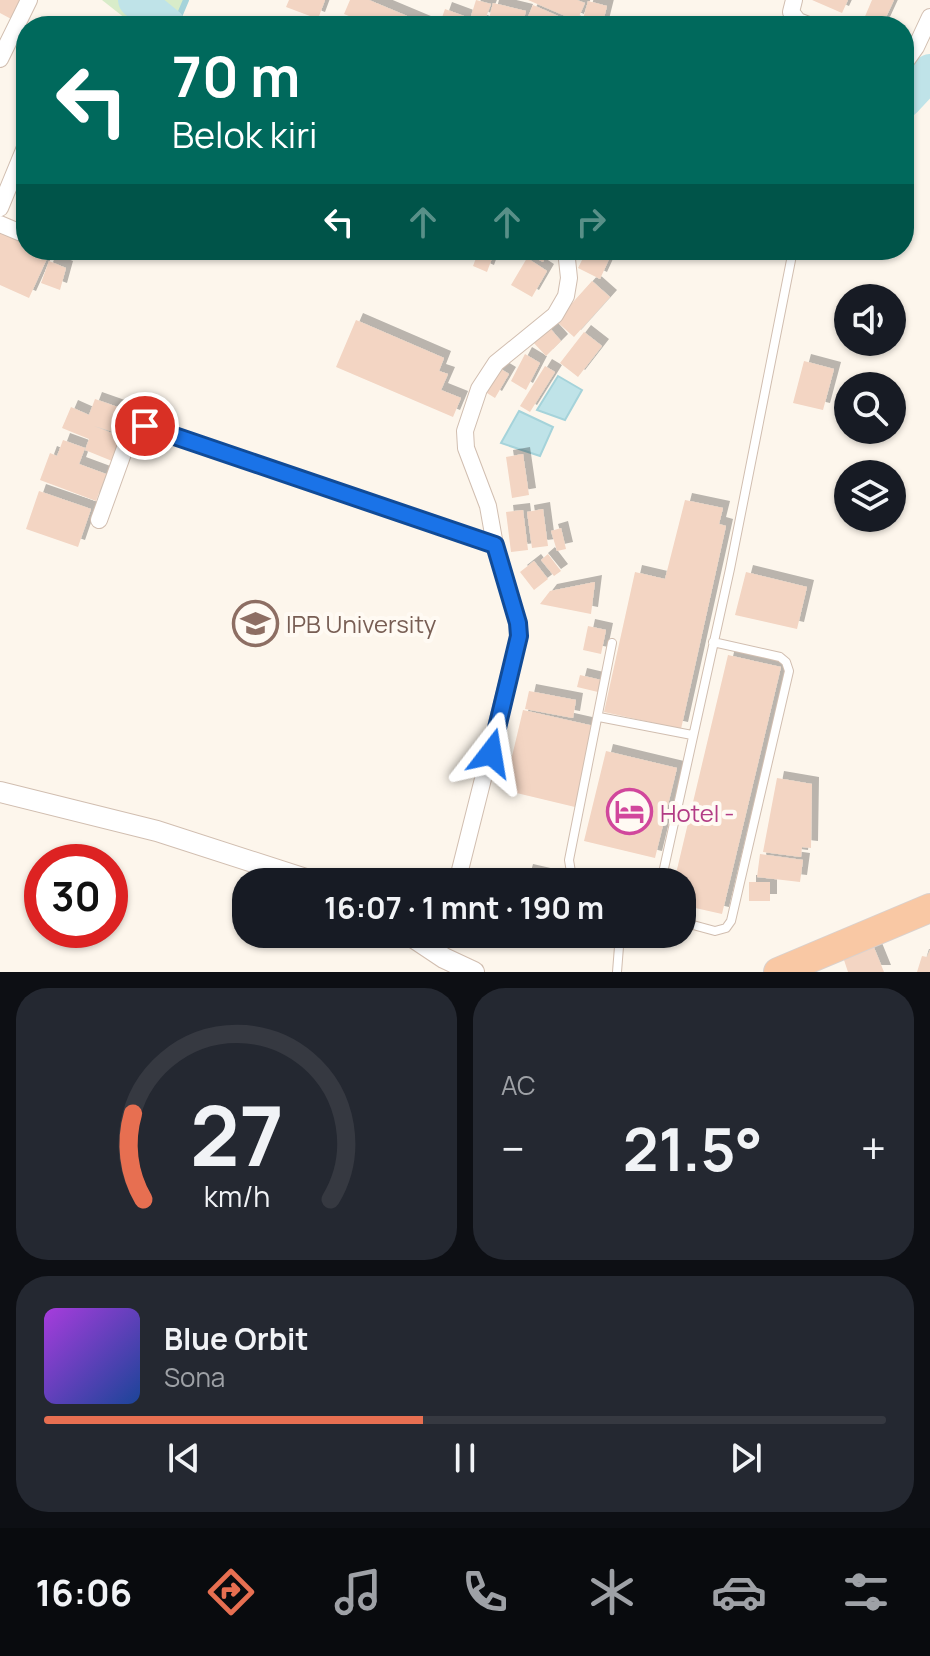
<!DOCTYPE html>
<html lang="id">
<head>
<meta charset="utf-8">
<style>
  body { margin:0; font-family:Manrope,sans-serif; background:#242831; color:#f1f3f6; height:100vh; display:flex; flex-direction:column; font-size:30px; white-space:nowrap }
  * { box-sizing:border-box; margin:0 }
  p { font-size:26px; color:#9ea1a6 }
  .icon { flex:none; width:44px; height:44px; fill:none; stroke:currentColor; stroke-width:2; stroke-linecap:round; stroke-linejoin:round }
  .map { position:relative; height:972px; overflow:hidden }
  .details { display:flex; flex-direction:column; gap:16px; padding:16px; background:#0d0f14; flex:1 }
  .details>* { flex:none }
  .hud { position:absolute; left:16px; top:16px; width:898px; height:244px; border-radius:32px; box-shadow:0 2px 6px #0004; background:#00695c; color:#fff; overflow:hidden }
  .buttons { position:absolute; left:834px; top:284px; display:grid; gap:16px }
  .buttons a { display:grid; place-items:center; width:72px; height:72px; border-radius:50%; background:#171b24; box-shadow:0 2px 6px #0004; font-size:40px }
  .speed { position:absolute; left:24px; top:844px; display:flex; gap:16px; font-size:40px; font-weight:700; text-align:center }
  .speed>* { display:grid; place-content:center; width:104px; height:104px; border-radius:50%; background:#171b24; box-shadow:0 2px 6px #0004; line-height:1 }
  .speed .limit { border:12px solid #d22; background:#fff; color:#111 }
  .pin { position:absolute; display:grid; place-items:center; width:68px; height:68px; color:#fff; margin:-34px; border:4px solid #fff; border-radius:50%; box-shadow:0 2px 8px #0007 }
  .me { position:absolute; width:88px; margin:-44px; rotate:14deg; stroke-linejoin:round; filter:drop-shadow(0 0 6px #0008) }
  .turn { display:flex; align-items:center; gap:28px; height:168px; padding:0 24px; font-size:36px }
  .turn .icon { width:104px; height:104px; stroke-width:2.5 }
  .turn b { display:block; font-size:56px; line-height:68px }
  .lanes { display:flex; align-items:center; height:76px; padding:0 24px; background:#0003; justify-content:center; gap:40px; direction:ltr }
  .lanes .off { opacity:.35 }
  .big { font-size:60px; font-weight:700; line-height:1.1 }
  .details .widget { flex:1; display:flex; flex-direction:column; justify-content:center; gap:12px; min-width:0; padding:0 28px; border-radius:32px; background:#242831 }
  .details .dial { align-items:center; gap:0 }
  .dial svg { height:208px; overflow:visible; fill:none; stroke:#363941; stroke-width:7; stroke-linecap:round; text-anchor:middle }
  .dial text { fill:#f1f3f6; stroke:none }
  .song { display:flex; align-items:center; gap:24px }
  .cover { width:96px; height:96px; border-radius:12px; background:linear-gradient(135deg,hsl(280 70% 55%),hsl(220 70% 35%)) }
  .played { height:8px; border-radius:4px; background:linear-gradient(90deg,#e76f51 45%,#363941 45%) }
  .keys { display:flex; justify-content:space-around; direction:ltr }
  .heat { display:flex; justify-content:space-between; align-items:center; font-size:44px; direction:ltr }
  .details .tiles { flex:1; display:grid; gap:16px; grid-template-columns:1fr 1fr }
  .widget:last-child { grid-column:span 2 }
  .trip { position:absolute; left:232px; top:868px; width:464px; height:80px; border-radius:32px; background:#171b24; box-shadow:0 2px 6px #0004; font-weight:700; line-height:80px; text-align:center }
  .tabs { display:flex; height:128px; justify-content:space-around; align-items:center; background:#090b0e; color:#9ea1a6 }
  .tabs .icon { width:56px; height:56px }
  .tabs .selected { color:#e76f51 }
  .tabs b { font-size:36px; color:#f1f3f6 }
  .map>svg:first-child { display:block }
  .green { fill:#d8ecc9 }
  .water { fill:#bfe3e8; stroke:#a5d3da; stroke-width:2 }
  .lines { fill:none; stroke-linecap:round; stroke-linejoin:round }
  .stream { stroke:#a5d3da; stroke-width:6 }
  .river { stroke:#bfe3e8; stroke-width:36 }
  .building { fill:#f3d5c3; filter:url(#shadow) }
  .service-casing { stroke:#d1beb0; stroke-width:10 }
  .minor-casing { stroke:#d1beb0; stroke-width:18 }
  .tertiary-casing { stroke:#d1beb0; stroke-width:22 }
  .trunk-casing { stroke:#dad1cd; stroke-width:30 }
  .service { stroke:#fff; stroke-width:8 }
  .minor { stroke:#fff; stroke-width:16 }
  .tertiary { stroke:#fff; stroke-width:20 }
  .trunk { stroke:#f9c8a4; stroke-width:28 }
  .route-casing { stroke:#114b97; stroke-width:20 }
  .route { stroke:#1a73e8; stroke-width:14 }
  .labels { text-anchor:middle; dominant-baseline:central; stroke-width:8; stroke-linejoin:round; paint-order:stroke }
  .education-label { font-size:24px; fill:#785e54; stroke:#fffaf3; text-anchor:start }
  .hotel-label { font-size:24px; fill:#b23c85; stroke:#fffaf3; text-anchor:start }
</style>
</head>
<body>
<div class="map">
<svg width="930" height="972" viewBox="0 0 930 972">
  <defs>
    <filter id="shadow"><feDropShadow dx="7" dy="-7" stdDeviation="0" flood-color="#0004"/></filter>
  </defs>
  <rect width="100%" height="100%" fill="#fdf6ec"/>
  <path class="green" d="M 102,0 L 186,0 L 175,26 L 135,26 Z"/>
  <path class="water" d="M 558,376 L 582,390 L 565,420 L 537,410 Z
    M 519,411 L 553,427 L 540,456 L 501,443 Z"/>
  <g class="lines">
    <path class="stream" d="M 175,26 L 186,0"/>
    <path class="river" d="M 136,0 L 168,26
      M 904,100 L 930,72"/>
  </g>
  <path class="building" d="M 0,0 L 24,0 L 13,20 L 0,13 Z
    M 289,0 L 325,0 L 318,19 L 286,7 Z
    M 350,0 L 369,0 L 431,26 L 373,26 L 344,14 Z
    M 476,0 L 491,4 L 485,20 L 471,16 Z
    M 528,0 L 577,0 L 585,3 L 577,21 Z
    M 812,0 L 848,0 L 842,13 Z
    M 872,0 L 894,0 L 882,26 L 863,21 Z
    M 588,1 L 607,6 L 602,26 L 581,26 Z
    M 493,3 L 526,11 L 522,26 L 488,22 Z
    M 533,5 L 581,26 L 524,26 Z
    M 445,9 L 491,26 L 439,26 Z
    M 0,231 L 26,243 L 26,250 L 41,250 L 49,254 L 29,298 L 0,285 Z
    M 479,250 L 495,250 L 487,272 L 473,266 Z
    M 520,250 L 549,250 L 543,262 Z
    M 587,250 L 595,250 L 610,257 L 600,279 L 578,268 Z
    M 527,258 L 547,271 L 532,297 L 511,285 Z
    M 49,261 L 66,268 L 60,290 L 41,283 Z
    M 592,281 L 610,297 L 574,337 L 556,321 Z
    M 356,320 L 444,358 L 439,371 L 448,374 L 441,390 L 461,398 L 453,417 L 336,367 Z
    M 549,327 L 561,341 L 546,356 L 533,342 Z
    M 584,332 L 602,346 L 578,377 L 560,363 Z
    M 525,354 L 540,363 L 526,390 L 511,381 Z
    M 804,361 L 834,369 L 823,410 L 793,403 Z
    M 496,366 L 509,374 L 495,398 L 482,390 Z
    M 545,366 L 555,372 L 530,412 L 520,406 Z
    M 95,399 L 132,412 L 124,435 L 94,426 L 127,439 L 117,463 L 85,450 L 89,439 L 62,428 L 71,407 L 89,415 Z
    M 63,440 L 85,448 L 79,464 L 106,474 L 96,501 L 40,480 L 50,453 L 57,456 Z
    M 523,454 L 529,495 L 512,498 L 506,457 Z
    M 39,491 L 91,509 L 78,547 L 26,529 Z
    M 685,500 L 723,508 L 719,524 L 726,526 L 681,729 L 604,712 L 635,572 L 665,579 Z
    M 543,509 L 548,546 L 532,548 L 527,512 Z
    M 523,510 L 528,550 L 511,552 L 506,512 Z
    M 561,528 L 566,549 L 557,551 L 551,531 Z
    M 548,554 L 561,571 L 554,576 L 541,560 Z
    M 534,561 L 548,579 L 534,590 L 520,572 Z
    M 746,572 L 807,587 L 797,629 L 735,615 Z
    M 595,582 L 591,614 L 540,604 L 550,591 Z
    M 588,626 L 606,630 L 601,654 L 583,650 Z
    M 728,655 L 781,667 L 722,914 L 682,905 L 682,882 L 674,882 Z
    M 580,675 L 601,680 L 598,692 L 577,687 Z
    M 529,691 L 576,700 L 573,718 L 525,709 Z
    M 523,710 L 594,726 L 575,807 L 504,790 Z
    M 606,751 L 677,768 L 655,858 L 584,841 Z
    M 777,778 L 812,784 L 811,848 L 802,847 L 801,857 L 763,852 Z
    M 760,854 L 803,860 L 800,882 L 757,877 Z
    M 526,871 L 570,881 L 569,882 L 523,882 Z
    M 749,882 L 770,882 L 770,901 L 749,901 Z
    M 873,945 L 884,972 L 848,972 L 843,957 Z
    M 930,950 L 930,972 L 917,972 L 922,956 L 927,957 Z"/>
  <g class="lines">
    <defs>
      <path id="service" d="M 599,717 L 692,735
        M 576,882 L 572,878 L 569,860 L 612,643
        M 661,882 L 730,569 L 793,250
        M 682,922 L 715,931 L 726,928 L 731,921 L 789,671 L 786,662 L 780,657 L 713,642
        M 617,972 L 620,934"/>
      <path id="minor" d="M 794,0 L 791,12 L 798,21 L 811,26
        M 0,59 L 29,0
        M 904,64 L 916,47 L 930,17
        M 0,208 L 26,145
        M 0,224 L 26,235
        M 99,520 L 130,434 L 136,428 L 145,426 L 495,545
        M 457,882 L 519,636 L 518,623 L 495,545 L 488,506 L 466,448 L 465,431 L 479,389 L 496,363 L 555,315 L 566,296 L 569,278 L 566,250"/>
      <path id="tertiary" d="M 0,792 L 157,831 L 315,882
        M 408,934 L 444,958 L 474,972"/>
      <path id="trunk" d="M 778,972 L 930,908"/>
    </defs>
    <use href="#service" class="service-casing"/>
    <use href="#minor" class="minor-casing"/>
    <use href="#tertiary" class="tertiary-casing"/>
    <use href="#trunk" class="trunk-casing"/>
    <use href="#service" class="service"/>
    <use href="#minor" class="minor"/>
    <use href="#tertiary" class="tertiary"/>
    <use href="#trunk" class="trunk"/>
  </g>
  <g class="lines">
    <defs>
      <path id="route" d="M 145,426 L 495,545 L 518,623 L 519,636 L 491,753"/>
    </defs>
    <use href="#route" class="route-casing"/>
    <use href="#route" class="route"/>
  </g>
  <defs>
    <symbol id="university-ring" viewBox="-11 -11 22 22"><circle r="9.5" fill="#fffaf3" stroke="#8d6e63" stroke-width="1.5"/><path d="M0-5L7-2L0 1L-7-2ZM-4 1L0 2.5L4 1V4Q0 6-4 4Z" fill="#8d6e63"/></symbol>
    <symbol id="hotel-ring" viewBox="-11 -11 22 22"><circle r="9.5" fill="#fffaf3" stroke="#d1479c" stroke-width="1.5"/><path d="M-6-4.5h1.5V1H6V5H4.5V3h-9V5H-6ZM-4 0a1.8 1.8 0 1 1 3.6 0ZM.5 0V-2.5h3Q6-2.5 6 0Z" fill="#d1479c"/></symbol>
  </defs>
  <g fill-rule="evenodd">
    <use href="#university-ring" x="230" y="598" width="51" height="51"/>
    <use href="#hotel-ring" x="604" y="786" width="51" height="51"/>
  </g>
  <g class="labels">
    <g class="education-label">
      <text x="286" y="623">IPB University</text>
    </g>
    <g class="hotel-label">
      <text x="660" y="812">Hotel -</text>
    </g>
  </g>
</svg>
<div class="buttons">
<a><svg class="icon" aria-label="sound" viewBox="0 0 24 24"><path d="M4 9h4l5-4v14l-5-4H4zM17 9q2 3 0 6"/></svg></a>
<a><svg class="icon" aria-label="search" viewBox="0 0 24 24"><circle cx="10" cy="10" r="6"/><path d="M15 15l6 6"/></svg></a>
<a><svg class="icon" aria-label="layers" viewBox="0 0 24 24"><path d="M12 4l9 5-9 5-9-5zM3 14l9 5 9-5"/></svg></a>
</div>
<div class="speed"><div class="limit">30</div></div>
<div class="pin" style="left:145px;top:426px;background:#d93025"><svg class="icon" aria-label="arrive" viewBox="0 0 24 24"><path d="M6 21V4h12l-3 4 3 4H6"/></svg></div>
<svg class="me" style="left:491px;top:753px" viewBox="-20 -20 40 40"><path d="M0-17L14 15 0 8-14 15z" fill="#1a73e8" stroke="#fff" stroke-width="4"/></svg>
<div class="trip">16:07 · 1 mnt · 190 m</div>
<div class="hud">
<div class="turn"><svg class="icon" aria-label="left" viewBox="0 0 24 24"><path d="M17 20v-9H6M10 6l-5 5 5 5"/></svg><div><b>70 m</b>Belok kiri</div></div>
<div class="lanes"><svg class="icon" aria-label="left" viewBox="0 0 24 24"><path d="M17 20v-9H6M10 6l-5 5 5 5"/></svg><svg class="icon off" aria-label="ahead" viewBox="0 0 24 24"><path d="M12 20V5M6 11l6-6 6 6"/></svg><svg class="icon off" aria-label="ahead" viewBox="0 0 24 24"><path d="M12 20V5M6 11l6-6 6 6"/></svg><svg class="icon off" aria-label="right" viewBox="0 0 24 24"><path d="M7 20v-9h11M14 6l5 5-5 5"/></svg></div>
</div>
</div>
<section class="details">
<div class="tiles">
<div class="widget dial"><svg viewBox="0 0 100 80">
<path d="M14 69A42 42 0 1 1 86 69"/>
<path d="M14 69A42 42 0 0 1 10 36" stroke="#e76f51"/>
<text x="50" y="56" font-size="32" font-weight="700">27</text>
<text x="50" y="72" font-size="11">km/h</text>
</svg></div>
<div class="widget"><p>AC</p>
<div class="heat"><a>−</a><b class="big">21.5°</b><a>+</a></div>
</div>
<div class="widget">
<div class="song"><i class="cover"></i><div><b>Blue Orbit</b><p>Sona</p></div></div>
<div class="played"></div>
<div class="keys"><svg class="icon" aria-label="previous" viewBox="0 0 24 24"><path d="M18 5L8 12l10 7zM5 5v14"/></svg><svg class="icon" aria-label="pause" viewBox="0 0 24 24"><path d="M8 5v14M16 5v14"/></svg><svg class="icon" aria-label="next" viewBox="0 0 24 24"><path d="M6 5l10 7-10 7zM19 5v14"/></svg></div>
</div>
</div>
</section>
<nav class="tabs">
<b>16:06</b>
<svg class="icon selected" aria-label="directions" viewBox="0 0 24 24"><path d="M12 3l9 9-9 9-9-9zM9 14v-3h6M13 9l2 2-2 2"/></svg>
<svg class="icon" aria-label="music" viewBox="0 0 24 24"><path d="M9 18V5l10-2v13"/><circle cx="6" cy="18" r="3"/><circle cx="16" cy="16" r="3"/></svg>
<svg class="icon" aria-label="phone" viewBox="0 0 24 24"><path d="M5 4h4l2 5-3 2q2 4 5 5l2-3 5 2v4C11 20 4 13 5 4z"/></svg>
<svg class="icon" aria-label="climate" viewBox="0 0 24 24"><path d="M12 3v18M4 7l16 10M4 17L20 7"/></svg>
<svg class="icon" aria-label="car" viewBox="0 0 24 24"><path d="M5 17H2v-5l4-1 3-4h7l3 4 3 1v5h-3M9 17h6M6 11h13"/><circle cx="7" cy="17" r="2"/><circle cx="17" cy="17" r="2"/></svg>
<svg class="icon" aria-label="filters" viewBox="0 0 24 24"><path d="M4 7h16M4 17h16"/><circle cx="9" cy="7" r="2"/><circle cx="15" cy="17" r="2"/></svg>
</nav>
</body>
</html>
